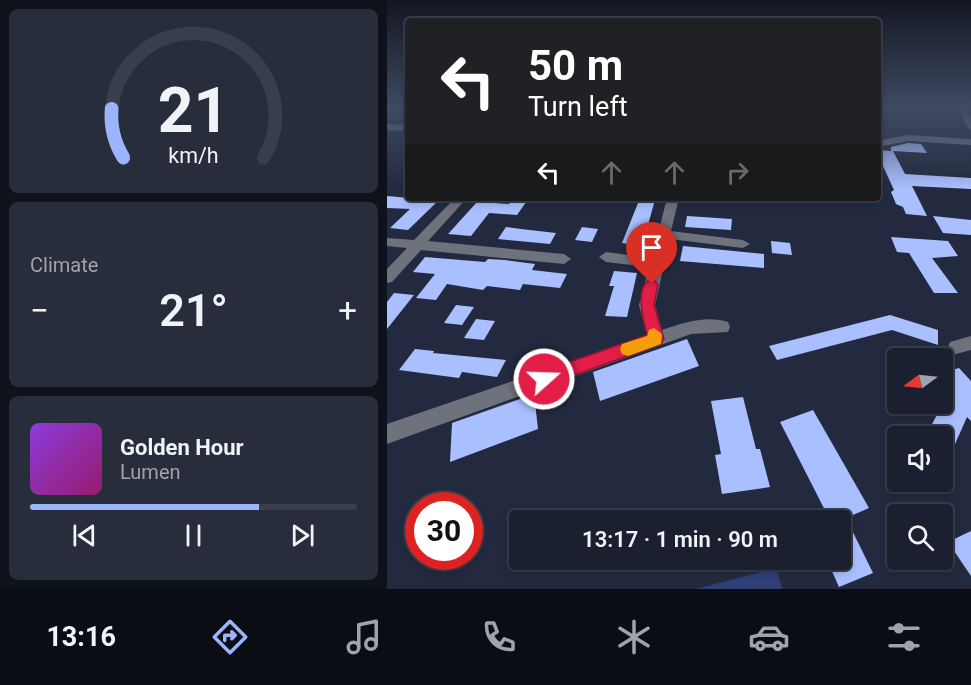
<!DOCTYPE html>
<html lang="en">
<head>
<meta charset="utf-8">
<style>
  body { margin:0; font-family:Roboto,sans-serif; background:#272d3b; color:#f1f3f6; height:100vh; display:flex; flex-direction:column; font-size:22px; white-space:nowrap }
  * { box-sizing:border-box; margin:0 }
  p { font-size:20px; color:#9fa3aa }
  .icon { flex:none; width:33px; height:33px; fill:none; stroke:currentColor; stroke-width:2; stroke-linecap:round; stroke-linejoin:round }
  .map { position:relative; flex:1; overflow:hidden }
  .details { display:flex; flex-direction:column; gap:9px; padding:9px; background:#0e121a; width:387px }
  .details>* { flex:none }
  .top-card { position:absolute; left:18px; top:18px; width:476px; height:183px; border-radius:6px; box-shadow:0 3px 9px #0003,0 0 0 2px #383e4b; background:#202124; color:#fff; overflow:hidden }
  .needle { width:39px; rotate:255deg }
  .buttons { position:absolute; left:500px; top:348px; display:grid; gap:12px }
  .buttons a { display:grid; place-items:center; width:66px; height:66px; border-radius:6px; background:#1a202f; box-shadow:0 3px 9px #0003,0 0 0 2px #383e4b; font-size:30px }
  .speed { position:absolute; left:18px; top:492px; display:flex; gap:12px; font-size:30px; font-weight:700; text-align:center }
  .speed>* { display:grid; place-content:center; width:78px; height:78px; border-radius:50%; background:#1a202f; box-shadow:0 3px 9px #0003,0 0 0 2px #383e4b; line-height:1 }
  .speed .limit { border:9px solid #d22; background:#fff; color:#111 }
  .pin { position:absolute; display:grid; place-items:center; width:51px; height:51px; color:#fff; margin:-62px -26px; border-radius:50% 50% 50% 0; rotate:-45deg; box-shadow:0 0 6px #0007 }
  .pin .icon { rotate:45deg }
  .me { position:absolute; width:66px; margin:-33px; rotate:70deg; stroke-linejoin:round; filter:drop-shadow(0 0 4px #0008) }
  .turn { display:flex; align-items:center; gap:21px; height:126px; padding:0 24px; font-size:27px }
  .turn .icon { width:78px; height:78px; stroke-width:2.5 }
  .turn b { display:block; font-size:42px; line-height:51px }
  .lanes { display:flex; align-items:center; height:57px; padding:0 24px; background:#0003; justify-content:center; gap:30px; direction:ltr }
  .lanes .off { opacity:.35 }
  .big { font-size:45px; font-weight:600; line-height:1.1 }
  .details .card { flex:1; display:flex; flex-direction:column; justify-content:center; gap:9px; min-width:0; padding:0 21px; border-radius:9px; background:#272d3b }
  .details .dial { align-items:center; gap:0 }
  .dial svg { height:156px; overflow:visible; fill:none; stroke:#383e4b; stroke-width:7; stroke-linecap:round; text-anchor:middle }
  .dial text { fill:#f1f3f6; stroke:none }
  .song { display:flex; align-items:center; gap:18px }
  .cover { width:72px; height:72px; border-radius:9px; background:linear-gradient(135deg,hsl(270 70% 55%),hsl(320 70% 35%)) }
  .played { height:6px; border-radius:3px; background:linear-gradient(90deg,#9cb4fd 70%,#383e4b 70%) }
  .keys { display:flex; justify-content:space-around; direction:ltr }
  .heat { display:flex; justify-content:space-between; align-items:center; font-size:33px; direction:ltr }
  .trip { position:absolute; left:122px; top:510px; width:342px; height:60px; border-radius:6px; background:#1a202f; box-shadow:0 3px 9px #0003,0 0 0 2px #383e4b; font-weight:600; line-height:60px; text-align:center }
  .dock { display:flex; height:96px; justify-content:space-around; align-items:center; background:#0a0d13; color:#9fa3aa }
  .dock .icon { width:42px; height:42px }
  .dock .current { color:#9cb4fd }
  .dock b { font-size:27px; color:#f1f3f6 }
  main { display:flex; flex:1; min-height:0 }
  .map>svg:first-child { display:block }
  .green { fill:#2f3f78 }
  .building { fill:#aabfff }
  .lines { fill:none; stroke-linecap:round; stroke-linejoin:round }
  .minor { fill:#6e727d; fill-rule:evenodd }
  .route { fill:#e11d48; stroke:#92132f; stroke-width:1.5 }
  .slow { fill:#f59e0b }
</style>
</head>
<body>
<main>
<section class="details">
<div class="card dial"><svg viewBox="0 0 100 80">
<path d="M14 69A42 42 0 1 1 86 69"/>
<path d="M14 69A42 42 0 0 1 8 44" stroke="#9cb4fd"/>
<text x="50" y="56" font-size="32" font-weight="700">21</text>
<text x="50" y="72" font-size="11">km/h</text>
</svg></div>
<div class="card"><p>Climate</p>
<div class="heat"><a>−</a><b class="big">21°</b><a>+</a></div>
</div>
<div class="card">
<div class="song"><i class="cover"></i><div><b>Golden Hour</b><p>Lumen</p></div></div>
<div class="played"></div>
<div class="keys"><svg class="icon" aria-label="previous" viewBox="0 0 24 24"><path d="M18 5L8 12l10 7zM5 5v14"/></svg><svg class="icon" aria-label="pause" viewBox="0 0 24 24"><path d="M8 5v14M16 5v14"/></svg><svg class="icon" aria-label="next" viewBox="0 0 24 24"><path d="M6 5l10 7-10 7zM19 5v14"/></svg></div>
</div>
</section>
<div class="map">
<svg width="584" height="589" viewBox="0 0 584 589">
  <rect width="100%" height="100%" fill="#232a3f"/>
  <path class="green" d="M 389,568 L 395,589 L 309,589 Z"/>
  <path class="building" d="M 521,143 L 534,144 L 540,153 L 506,151 L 518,174 L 584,178 L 584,189 L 525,186 L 540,216 L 519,214 L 516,207 L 509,204 L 504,192 L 507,190 L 496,166 L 490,164 L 490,150 L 504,151 L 504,147 Z
    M 0,196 L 34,199 L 53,199 L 21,230 L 3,228 L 23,209 L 0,208 Z
    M 123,198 L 142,198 L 130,215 L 102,213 L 84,236 L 61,234 L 90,202 L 122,204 Z
    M 253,198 L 268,200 L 255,246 L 235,243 Z
    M 300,216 L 345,219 L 344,230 L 298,227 Z
    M 546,216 L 584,220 L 584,235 L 556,233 Z
    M 119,227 L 134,229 L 169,233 L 163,244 L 111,239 Z
    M 195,227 L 211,229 L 205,242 L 188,240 Z
    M 504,237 L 561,241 L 571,256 L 545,258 L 571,293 L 547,293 L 522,253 L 510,252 Z
    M 384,241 L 403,243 L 405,255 L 385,253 Z
    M 296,246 L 377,254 L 377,268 L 293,261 Z
    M 38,257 L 98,262 L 101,259 L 118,260 L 148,264 L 145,270 L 180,274 L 173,288 L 136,284 L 133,290 L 100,286 L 96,290 L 60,284 L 49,300 L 29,298 L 48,274 L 26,272 Z
    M 227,271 L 250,273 L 240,317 L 218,316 L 227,286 L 222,286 Z
    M 7,293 L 27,295 L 0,329 L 0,302 Z
    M 69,305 L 87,307 L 75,325 L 57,323 Z
    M 503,315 L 551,330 L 551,345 L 505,330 L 390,360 L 382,346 Z
    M 89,319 L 108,321 L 97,340 L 77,338 Z
    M 300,339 L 312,366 L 213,401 L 206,372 Z
    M 28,349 L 47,351 L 46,353 L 119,360 L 110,377 L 75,372 L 72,378 L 12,370 Z
    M 572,368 L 584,381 L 584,421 L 580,417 L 565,451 L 555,444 L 555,436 L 539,436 L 559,397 L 555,392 L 555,373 Z
    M 147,394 L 151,429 L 63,462 L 65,423 Z
    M 356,397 L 369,449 L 373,449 L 383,487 L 335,494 L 328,455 L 334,454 L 324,401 Z
    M 426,410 L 482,508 L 459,518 L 486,573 L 452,587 L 440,560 L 453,560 L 453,520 L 443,520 L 393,422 Z
    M 584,531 L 584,576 L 561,542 Z"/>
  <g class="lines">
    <path class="minor" d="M 0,107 L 9,107 L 0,112 Z
      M 571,107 L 579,107 L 584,118 L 584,130 L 580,127 Z
      M 0,124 L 21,125 L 21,131 L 0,130 Z
      M 521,135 L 584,139 L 584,145 L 521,141 L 490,147 L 490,141 Z
      M 68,198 L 80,198 L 41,241 L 177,254 L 184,259 L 177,264 L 34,250 L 5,282 L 0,283 L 0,269 L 20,248 L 0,246 L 0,238 L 27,240 Z
      M 280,198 L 292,198 L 284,231 L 356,240 L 363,244 L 356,248 L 283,239 L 268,305 L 275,330 C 296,323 319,315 341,322 L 343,327 L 341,332 L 304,334 L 0,444 L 0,424 L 260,335 L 252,305 L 262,267 L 219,262 L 212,257 L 219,252 L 265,258 Z
      M 584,336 L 584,350 L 569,354 L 563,352 L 561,347 L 563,342 Z"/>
  </g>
  <linearGradient id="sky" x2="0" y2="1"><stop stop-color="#131723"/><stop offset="0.57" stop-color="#3f4a63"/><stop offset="1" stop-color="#3f4a63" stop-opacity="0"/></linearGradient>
  <rect width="584" height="189" fill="url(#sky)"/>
  <path class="route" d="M 265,279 L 271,284 L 267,305 L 277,339 L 274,344 L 157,386 L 151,384 L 149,379 L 151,373 L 260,335 C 257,322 246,285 265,279 Z"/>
  <path class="slow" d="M 267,328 L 275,334 L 274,344 L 241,356 L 235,354 L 233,349 L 235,344 L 260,336 L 262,330 Z"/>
</svg>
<div class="buttons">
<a><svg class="needle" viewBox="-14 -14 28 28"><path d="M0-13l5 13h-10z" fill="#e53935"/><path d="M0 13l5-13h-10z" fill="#9fa3aa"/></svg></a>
<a><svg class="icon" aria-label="sound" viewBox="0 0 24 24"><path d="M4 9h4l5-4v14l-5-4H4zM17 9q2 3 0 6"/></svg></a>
<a><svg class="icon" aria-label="search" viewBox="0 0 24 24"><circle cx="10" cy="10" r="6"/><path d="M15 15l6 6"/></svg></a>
</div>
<div class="speed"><div class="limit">30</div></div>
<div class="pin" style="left:265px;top:284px;background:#d93025"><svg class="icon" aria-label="arrive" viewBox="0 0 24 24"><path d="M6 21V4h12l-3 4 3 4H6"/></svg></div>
<svg class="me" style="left:157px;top:379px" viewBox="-20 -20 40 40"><circle r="17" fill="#e11d48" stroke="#fff" stroke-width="3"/><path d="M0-11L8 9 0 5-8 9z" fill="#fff"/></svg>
<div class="trip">13:17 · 1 min · 90 m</div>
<div class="top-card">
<div class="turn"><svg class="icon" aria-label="left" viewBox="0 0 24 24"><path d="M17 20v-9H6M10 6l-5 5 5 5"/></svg><div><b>50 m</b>Turn left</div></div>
<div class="lanes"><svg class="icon" aria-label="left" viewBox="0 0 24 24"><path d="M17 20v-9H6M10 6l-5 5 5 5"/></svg><svg class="icon off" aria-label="ahead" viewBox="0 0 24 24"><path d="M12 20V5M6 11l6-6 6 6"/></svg><svg class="icon off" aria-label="ahead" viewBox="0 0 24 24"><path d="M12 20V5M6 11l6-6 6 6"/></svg><svg class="icon off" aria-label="right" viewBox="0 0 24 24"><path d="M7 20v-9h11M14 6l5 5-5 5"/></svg></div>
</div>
</div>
</main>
<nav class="dock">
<b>13:16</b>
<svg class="icon current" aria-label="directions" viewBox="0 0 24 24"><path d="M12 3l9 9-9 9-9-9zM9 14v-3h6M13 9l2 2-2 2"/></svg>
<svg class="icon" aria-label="music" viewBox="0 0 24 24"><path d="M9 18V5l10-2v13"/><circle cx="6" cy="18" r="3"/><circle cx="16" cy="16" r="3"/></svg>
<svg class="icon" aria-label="phone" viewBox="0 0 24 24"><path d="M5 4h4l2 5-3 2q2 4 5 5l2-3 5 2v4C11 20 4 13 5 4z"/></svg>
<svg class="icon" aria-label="climate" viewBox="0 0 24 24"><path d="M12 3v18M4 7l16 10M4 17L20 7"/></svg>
<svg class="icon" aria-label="car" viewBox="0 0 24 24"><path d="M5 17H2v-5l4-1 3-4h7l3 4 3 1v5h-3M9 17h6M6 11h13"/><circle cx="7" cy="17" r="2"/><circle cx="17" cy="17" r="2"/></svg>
<svg class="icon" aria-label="filters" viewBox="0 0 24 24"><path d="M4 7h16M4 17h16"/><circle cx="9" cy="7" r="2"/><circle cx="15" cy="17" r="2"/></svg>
</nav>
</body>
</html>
